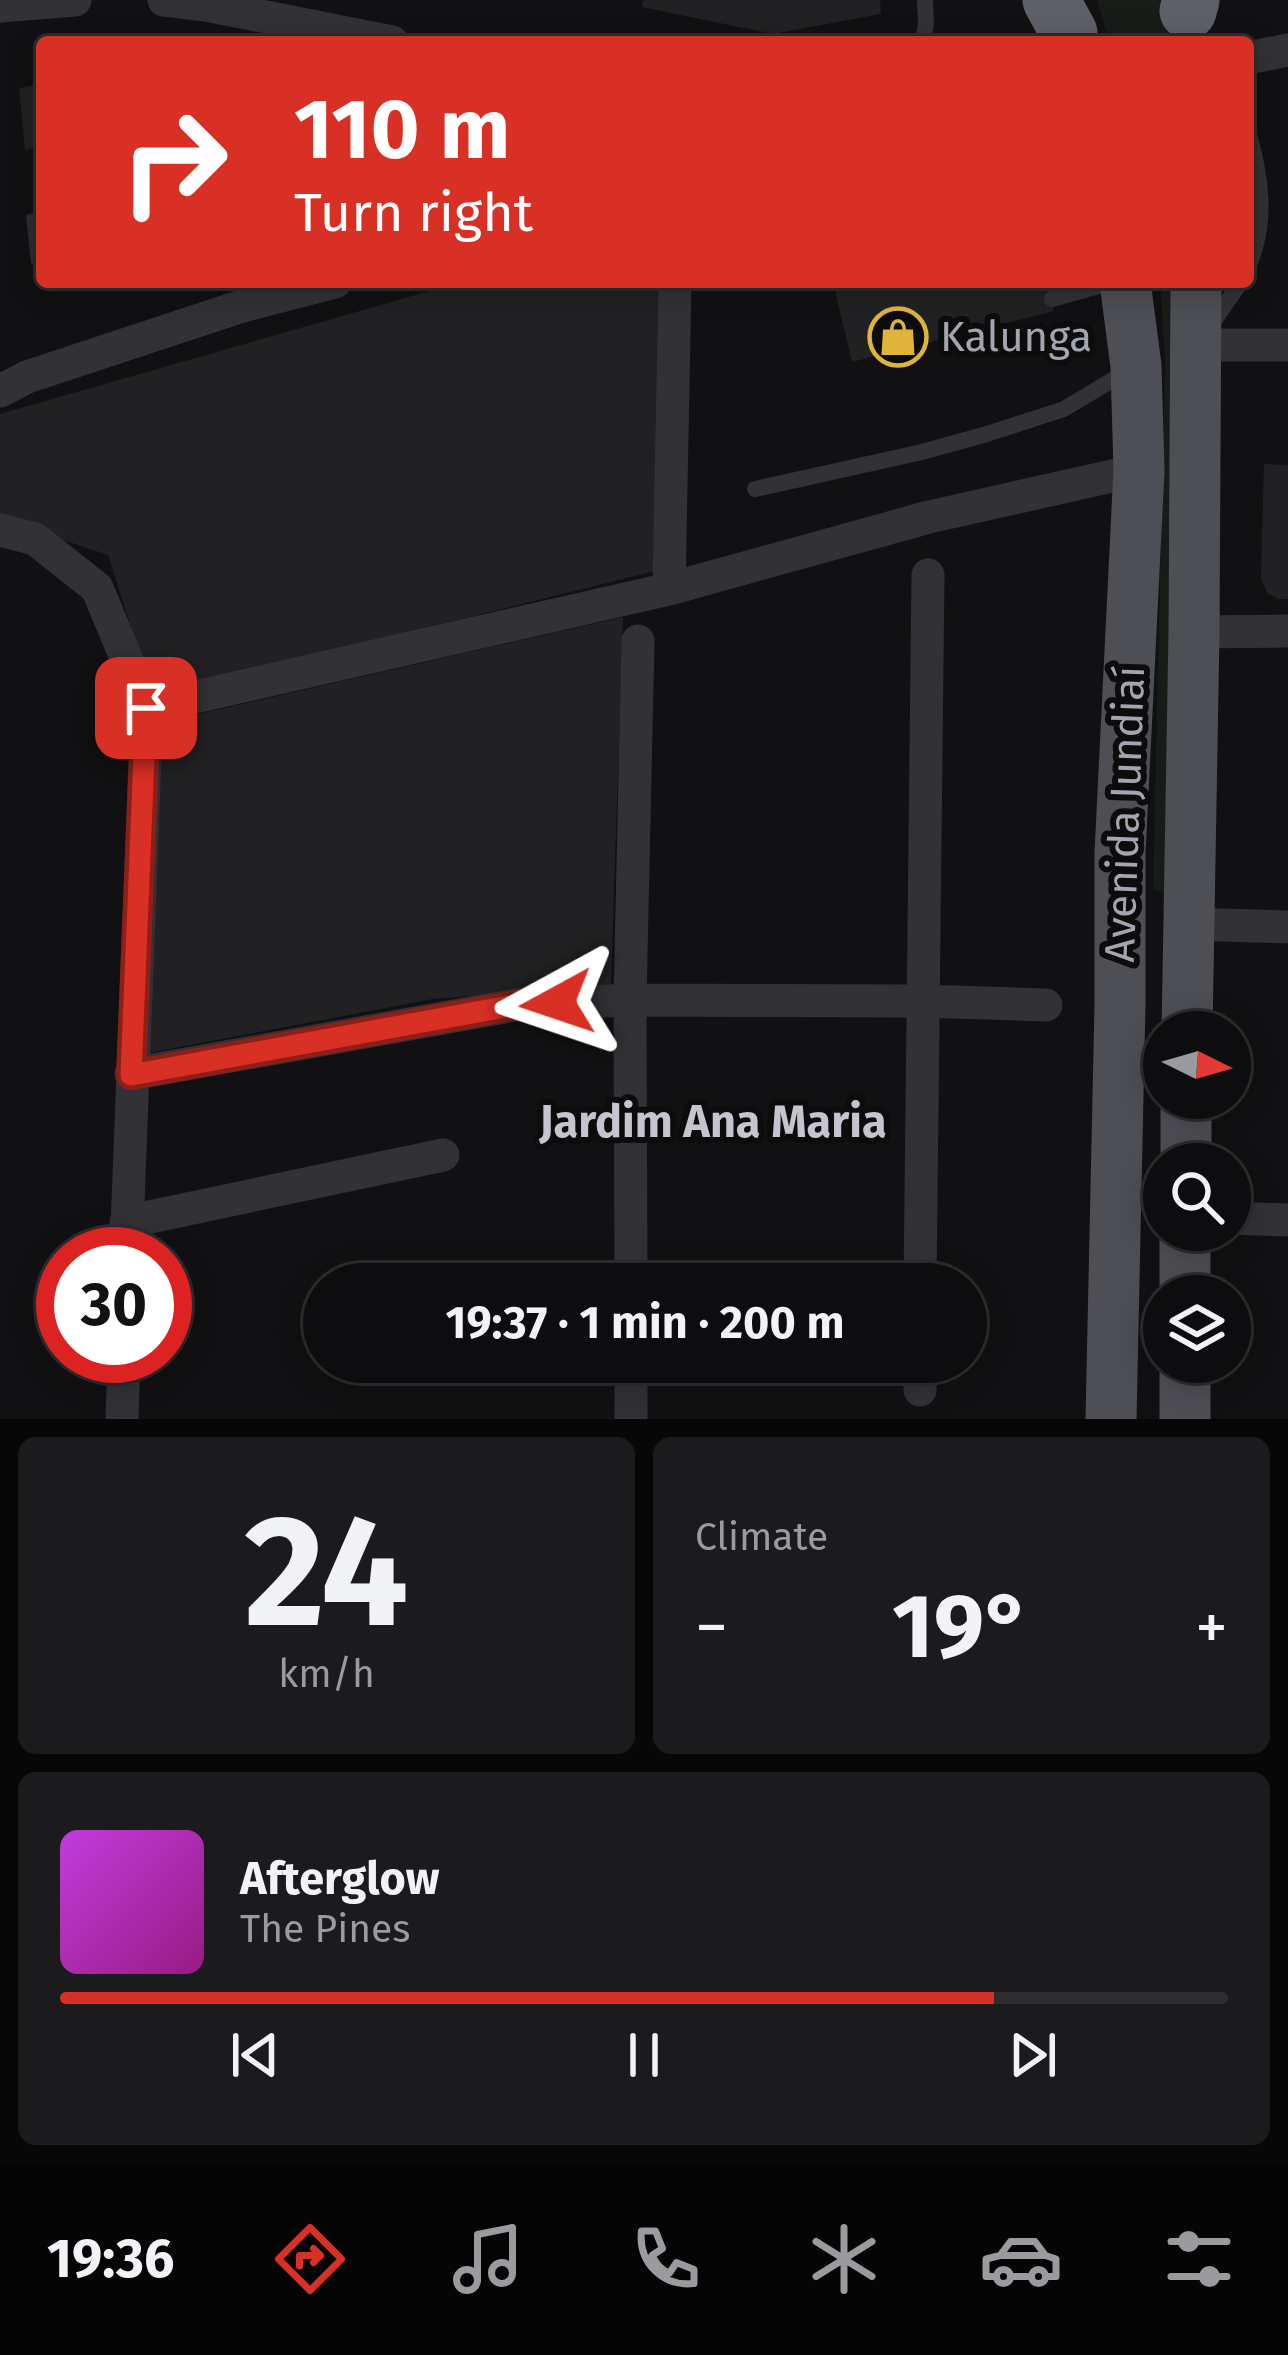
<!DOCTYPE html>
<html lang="en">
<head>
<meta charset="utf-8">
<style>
  body { margin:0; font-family:"Fira Sans",sans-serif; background:#1b1a1c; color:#f1f3f6; height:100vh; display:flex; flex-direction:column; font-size:45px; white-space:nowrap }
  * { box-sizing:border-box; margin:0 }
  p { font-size:39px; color:#9a9b9e }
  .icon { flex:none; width:66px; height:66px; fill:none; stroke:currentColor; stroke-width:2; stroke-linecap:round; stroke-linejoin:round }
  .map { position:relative; height:1419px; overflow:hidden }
  .sheet { display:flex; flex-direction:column; gap:18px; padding:18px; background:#070708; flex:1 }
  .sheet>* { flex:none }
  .hud { position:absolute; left:36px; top:36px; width:1218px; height:252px; border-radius:12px; box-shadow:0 6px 30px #0003,0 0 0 3px #2d2c2e; background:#d93025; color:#fff; overflow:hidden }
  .needle { width:78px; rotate:95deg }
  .fabs { position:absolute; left:1143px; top:1011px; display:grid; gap:24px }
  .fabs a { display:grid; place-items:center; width:108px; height:108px; border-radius:50%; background:#0d0c0e; box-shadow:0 6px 30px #0003,0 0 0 3px #2d2c2e; font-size:60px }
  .speed { position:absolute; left:36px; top:1227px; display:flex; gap:24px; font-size:60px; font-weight:700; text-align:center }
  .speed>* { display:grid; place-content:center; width:156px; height:156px; border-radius:50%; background:#0d0c0e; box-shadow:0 6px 30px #0003,0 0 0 3px #2d2c2e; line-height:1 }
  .speed .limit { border:18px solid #d22; background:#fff; color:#111 }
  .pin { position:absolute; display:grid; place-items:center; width:102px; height:102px; color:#fff; margin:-51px; border-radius:24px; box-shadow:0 6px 18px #0006 }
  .me { position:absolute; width:132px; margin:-66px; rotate:265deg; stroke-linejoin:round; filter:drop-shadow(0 0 9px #0008) }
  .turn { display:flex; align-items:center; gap:42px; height:252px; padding:0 60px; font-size:54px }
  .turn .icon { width:156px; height:156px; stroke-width:2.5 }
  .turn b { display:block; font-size:84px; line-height:102px }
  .big { font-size:90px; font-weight:700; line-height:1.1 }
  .sheet .card { flex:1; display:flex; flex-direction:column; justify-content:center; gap:18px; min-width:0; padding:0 42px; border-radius:18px; background:#1b1a1c }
  .sheet .dial { align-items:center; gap:0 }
  .dial b { font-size:156px; line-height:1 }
  .song { display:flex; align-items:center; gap:36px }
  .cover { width:144px; height:144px; border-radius:18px; background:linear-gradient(135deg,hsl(290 70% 55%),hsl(310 70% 35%)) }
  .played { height:12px; border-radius:6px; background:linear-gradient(90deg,#d93025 80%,#2d2c2e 80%) }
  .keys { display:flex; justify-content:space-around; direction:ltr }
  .heat { display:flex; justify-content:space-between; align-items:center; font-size:66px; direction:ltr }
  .sheet .tiles { flex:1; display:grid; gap:18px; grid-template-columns:1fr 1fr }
  .card:last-child { grid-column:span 2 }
  .trip { position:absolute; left:303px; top:1263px; width:684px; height:120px; border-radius:60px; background:#0d0c0e; box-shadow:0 6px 30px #0003,0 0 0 3px #2d2c2e; font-weight:700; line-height:120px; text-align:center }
  .tabs { display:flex; height:192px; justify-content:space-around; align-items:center; background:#050506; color:#9a9b9e }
  .tabs .icon { width:84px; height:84px }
  .tabs .current { color:#d93025 }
  .tabs b { font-size:54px; color:#f1f3f6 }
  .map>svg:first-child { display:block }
  .green { fill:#171c18 }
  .water { fill:#282e34 }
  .building { fill:#212123 }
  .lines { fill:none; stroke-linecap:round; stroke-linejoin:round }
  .lane { stroke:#323236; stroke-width:16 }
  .street { stroke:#323236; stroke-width:33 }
  .primary { stroke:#4e4f55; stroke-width:51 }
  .highway { stroke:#5e6067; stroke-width:57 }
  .route-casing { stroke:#8d1f18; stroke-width:30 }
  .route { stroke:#d93025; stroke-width:21 }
  .labels { text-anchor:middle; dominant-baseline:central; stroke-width:12; stroke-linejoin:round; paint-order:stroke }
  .poi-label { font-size:42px; fill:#a3a6b1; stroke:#0c0c0d; text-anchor:start }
  .street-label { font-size:42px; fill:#a3a6b1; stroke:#0c0c0d }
  .neighbourhood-label { font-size:45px; font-weight:bold; fill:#c4c5ce; stroke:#0c0c0d }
</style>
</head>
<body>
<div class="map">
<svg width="1288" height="1419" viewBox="0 0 1288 1419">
  <rect width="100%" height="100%" fill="#111012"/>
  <path class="green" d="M 1097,0 L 1171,0 L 1180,42 L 1109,42 Z
    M 1160,282 L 1183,282 L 1169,895 L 1153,890 L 1165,358 Z"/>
  <path class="water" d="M 42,211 L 42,261 L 31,264 L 26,215 Z"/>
  <path class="building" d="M 644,0 L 880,0 L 881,14 L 773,34 L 642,7 Z
    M 42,84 L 42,147 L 25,150 L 19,88 Z
    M 461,282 L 667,282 L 655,571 L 153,696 L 108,555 L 0,519 L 0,414 Z
    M 833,282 L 1048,282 L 1054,311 L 852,362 Z
    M 1264,464 L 1288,465 L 1288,599 L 1279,599 L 1268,594 L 1261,579 Z
    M 623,617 L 611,984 L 433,999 L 148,1053 L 163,722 Z"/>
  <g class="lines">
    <path class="lane" d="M 923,42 L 926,24 L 925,0
      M 1248,131 C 1261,175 1268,223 1248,267
      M 1052,299 L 1113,282
      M 1211,325 L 1241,282
      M 755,489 L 922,452 L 987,434 L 1064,409 L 1129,370"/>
    <path class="street" d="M 164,0 L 206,5 L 392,42
      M 0,6 L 75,0
      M 1248,58 L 1288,50
      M 1196,345 L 1288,345
      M 0,391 L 27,377 L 242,306 L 335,282
      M 0,530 L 35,539 L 97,588 L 147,708 L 126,1254
      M 669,589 L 675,282
      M 1194,632 L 1288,631
      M 147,708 L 669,589 L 929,517 L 1139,470
      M 1188,924 L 1288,927
      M 131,1074 L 521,1004 L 630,1000 L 922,1001 L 1046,1005
      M 1230,1218 L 1288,1220
      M 126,1222 L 443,1155
      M 631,1284 L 630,1000 L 638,641
      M 920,1284 L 928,575
      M 631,1362 L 631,1419
      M 920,1390 L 920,1362
      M 122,1419 L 124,1356"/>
    <path class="primary" d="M 1187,1032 L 1194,632 L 1196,282
      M 1186,1164 L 1186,1098
      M 1185,1296 L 1185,1230
      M 1111,1419 L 1120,1004 L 1120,853 L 1139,470 L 1136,366 L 1125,282
      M 1185,1419 L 1185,1362"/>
    <path class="highway" d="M 1051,0 L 1069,33
      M 1188,11 L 1191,0"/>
  </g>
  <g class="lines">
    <defs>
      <path id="route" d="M 146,708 L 131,1075 L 521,1004 L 557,1003"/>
    </defs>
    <use href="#route" class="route-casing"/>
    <use href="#route" class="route"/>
  </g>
  <defs>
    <symbol id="shop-ring" viewBox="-11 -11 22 22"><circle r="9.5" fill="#0c0c0d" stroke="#dfb43b" stroke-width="1.5"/><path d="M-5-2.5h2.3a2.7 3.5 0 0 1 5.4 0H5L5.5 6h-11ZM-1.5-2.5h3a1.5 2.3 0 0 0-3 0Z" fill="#dfb43b"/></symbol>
  </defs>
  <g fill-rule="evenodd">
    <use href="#shop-ring" x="865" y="304" width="66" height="66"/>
  </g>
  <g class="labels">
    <g class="poi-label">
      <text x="940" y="337">Kalunga</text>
    </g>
    <g class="street-label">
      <text transform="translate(1125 814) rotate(-88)">Avenida Jundiaí</text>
    </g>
    <g class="neighbourhood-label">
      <text x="713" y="1122">Jardim Ana Maria</text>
    </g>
  </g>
</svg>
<div class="fabs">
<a><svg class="needle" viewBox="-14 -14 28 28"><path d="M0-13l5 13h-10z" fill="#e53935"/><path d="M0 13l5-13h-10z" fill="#9a9b9e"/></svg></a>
<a><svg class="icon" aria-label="search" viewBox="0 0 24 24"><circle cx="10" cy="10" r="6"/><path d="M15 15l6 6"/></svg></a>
<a><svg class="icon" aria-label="layers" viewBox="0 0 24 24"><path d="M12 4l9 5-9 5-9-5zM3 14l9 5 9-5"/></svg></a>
</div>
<div class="speed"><div class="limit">30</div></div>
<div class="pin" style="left:146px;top:708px;background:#d93025"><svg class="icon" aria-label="arrive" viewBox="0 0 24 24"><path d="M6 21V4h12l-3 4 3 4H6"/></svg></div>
<svg class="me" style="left:557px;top:1003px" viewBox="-20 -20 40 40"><path d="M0-17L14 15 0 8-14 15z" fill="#d93025" stroke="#fff" stroke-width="4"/></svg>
<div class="trip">19:37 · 1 min · 200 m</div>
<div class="hud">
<div class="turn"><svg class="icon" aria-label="right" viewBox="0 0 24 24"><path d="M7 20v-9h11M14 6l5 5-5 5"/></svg><div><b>110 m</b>Turn right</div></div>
</div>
</div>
<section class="sheet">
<div class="tiles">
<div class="card dial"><b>24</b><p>km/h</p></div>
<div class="card"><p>Climate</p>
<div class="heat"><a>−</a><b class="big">19°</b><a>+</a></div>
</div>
<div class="card">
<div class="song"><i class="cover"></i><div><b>Afterglow</b><p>The Pines</p></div></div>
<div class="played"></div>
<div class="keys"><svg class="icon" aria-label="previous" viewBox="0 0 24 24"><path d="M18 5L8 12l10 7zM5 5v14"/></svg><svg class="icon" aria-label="pause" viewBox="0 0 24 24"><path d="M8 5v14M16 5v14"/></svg><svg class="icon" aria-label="next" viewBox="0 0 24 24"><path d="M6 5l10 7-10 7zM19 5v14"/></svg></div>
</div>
</div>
</section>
<nav class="tabs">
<b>19:36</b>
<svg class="icon current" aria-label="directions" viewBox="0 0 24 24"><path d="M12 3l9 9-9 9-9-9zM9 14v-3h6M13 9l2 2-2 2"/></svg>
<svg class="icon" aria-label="music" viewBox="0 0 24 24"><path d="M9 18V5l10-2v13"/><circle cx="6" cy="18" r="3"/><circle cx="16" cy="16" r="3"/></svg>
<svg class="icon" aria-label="phone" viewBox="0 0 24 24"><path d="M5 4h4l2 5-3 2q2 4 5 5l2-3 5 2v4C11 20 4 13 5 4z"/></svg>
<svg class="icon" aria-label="climate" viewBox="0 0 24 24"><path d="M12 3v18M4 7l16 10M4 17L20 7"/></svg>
<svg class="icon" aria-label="car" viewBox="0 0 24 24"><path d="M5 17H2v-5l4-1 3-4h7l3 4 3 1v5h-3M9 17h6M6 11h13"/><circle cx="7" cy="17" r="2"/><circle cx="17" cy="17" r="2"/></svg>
<svg class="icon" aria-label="filters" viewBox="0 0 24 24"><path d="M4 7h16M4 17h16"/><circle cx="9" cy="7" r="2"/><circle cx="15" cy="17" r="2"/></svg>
</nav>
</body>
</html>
